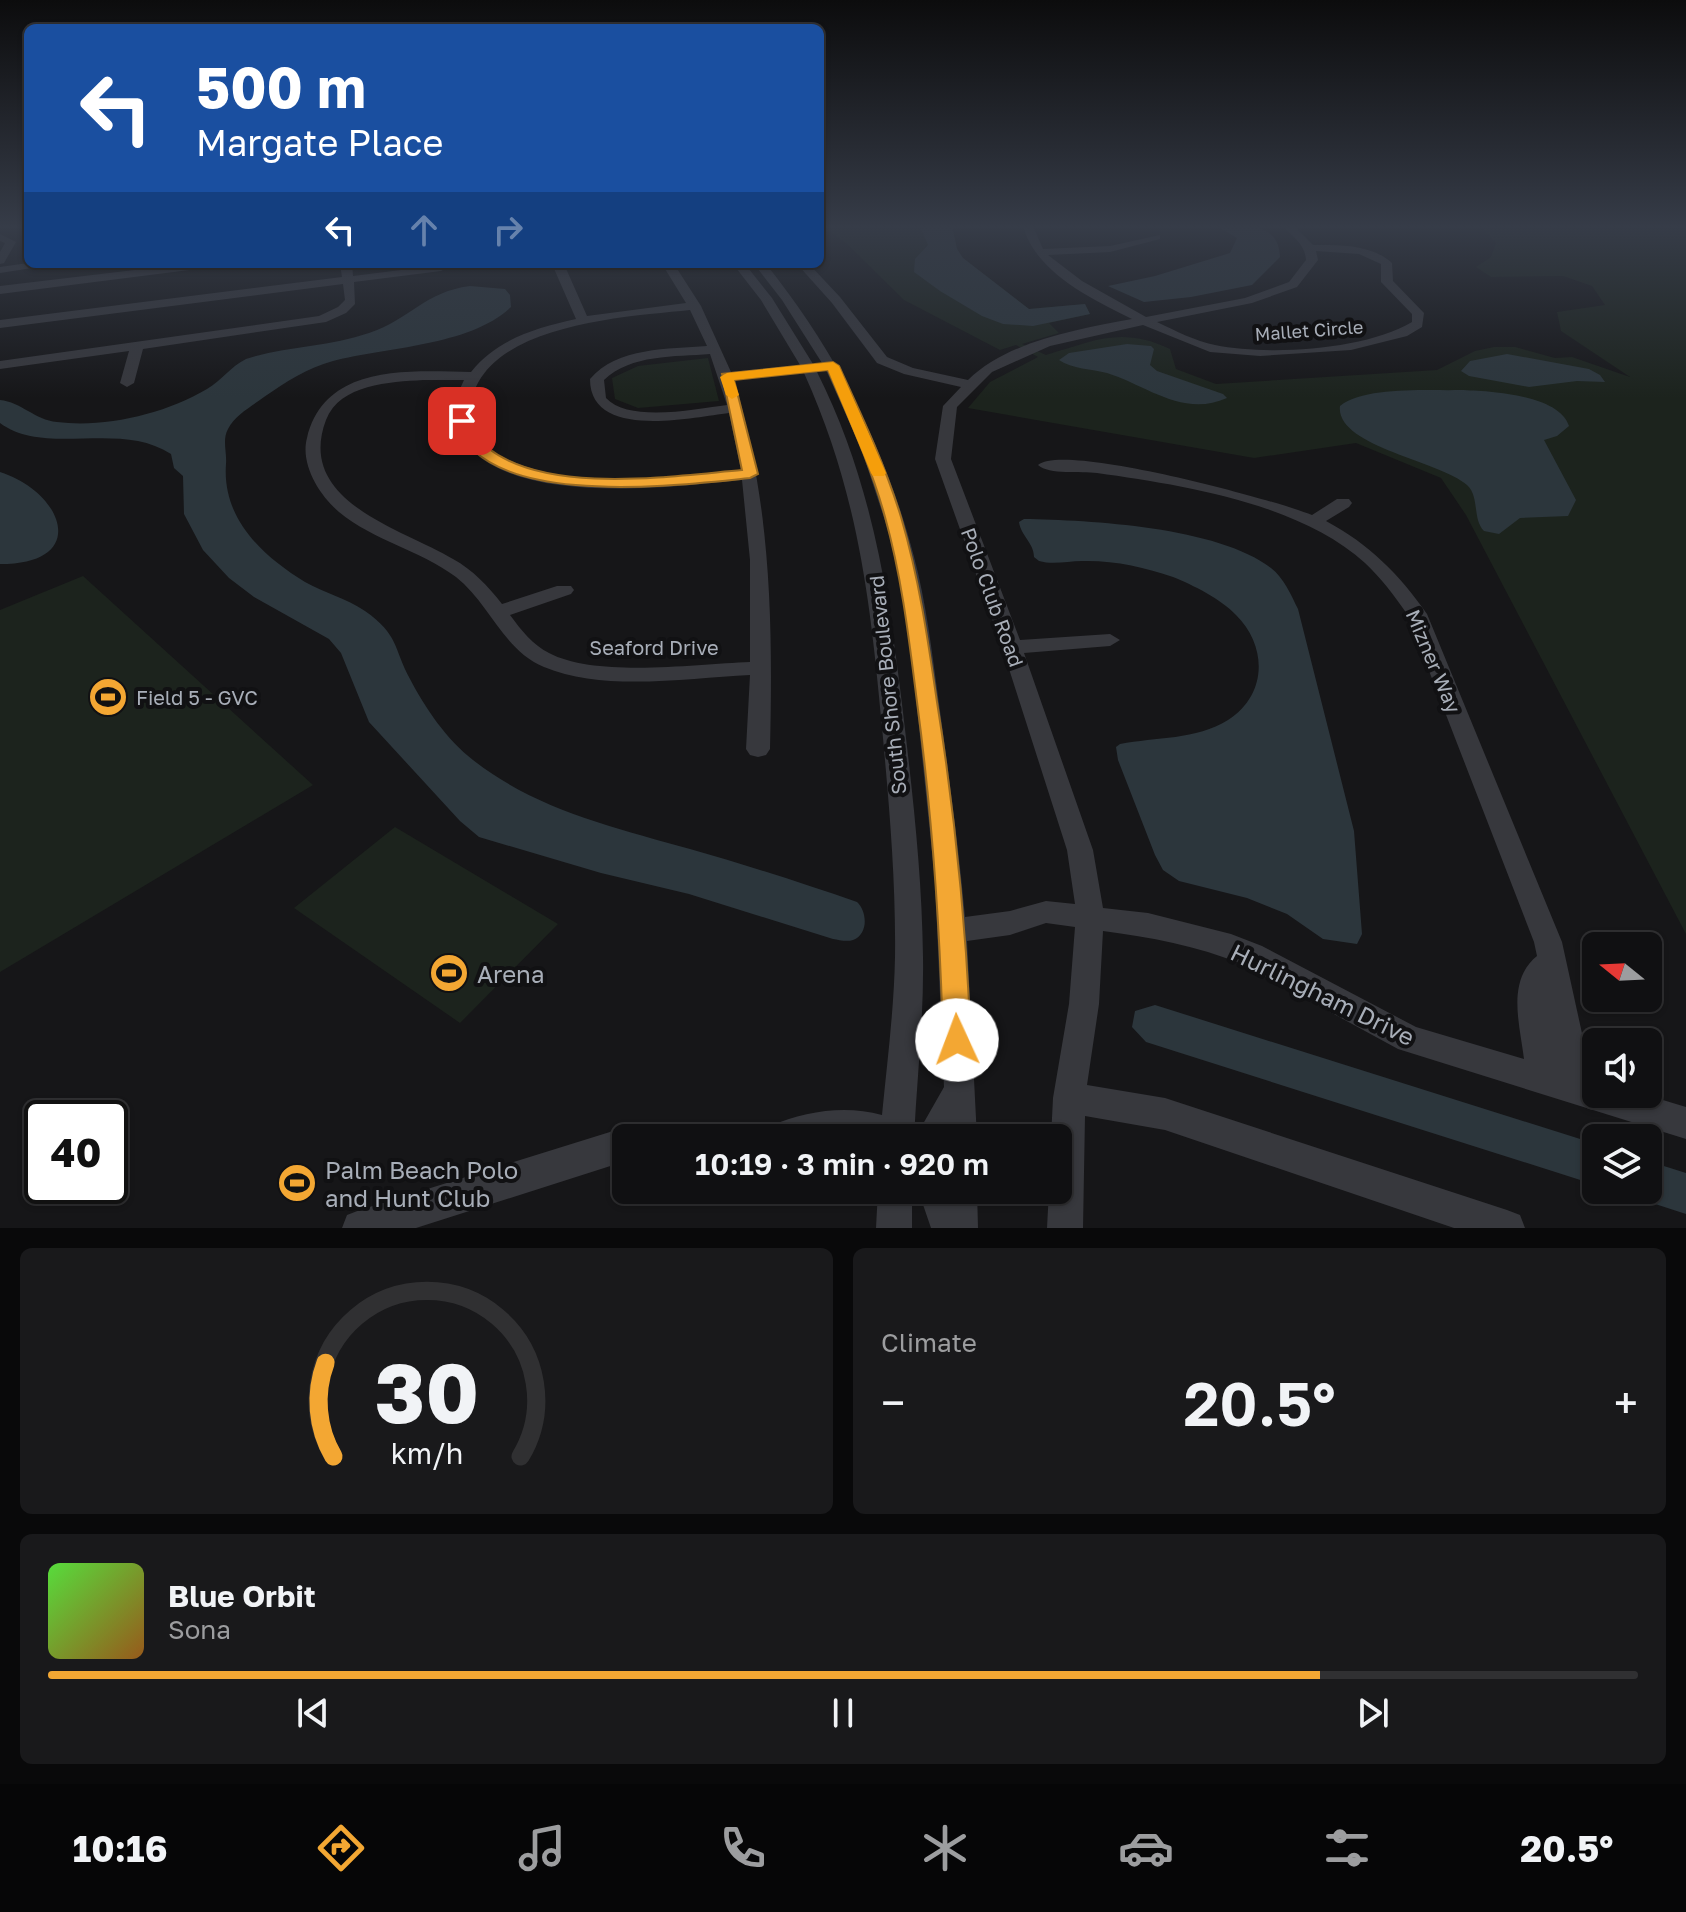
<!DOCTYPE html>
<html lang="en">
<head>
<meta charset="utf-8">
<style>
  body { margin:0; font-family:"Golos Text",sans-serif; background:#19191b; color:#f1f3f6; height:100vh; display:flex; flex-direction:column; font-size:30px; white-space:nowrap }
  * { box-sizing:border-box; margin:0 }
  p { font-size:26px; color:#9c9d9f }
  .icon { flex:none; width:44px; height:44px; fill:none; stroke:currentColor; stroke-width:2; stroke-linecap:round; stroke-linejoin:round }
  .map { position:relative; height:1228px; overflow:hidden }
  .details { display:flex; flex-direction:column; gap:20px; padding:20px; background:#09090a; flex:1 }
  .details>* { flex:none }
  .guide { position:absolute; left:24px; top:24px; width:800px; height:244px; border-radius:12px; box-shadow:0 2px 6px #0004,0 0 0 2px #303032; background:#1a4fa0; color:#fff; overflow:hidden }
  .needle { width:52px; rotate:288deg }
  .fabs { position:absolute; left:1582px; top:932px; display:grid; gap:16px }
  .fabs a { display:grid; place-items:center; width:80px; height:80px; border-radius:12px; background:#101012; box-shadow:0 2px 6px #0004,0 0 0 2px #303032; font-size:40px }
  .speed { position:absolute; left:24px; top:1100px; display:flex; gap:16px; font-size:40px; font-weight:700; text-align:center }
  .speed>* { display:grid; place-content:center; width:104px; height:104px; border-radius:50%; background:#101012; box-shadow:0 2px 6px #0004,0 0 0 2px #303032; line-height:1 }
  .speed .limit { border:4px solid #111; border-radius:12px; background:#fff; color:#111 }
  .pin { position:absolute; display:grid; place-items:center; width:68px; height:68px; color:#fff; margin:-34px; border-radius:16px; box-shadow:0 4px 12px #0006 }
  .me { position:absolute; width:88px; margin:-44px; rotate:358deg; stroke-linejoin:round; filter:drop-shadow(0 0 6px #0008) }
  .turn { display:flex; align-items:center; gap:28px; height:168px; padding:0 40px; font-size:36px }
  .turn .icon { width:104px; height:104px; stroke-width:2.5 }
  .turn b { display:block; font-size:56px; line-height:68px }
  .lanes { display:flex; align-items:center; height:76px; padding:0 40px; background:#0003; justify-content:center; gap:40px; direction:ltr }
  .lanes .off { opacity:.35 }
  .big { font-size:60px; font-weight:600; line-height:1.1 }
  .details .card { flex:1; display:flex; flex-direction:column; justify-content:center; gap:12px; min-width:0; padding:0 28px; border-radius:12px; background:#19191b }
  .details .dial { align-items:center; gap:0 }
  .dial svg { height:208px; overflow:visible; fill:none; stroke:#303032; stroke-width:7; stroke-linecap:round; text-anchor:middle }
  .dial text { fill:#f1f3f6; stroke:none }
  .song { display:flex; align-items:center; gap:24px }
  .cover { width:96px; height:96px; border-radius:12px; background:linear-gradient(135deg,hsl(110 70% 55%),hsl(30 70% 35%)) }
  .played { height:8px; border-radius:4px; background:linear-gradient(90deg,#f3a733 80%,#303032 80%) }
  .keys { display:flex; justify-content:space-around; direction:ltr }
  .heat { display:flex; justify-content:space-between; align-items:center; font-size:44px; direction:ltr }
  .details .tiles { flex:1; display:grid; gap:20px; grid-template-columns:1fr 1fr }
  .card:last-child { grid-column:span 2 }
  .trip { position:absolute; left:612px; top:1124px; width:460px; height:80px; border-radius:12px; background:#101012; box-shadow:0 2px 6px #0004,0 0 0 2px #303032; font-weight:600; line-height:80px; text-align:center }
  .tab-bar { display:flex; height:128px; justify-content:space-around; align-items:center; background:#060607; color:#9c9d9f }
  .tab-bar .icon { width:56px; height:56px }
  .tab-bar .selected { color:#f3a733 }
  .tab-bar b { font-size:36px; color:#f1f3f6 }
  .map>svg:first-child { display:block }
  .green { fill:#1c231d }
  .water { fill:#2c363c }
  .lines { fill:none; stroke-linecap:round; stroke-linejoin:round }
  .minor { fill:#37383d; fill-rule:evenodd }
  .route { fill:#f3a733; stroke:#9e6d21; stroke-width:2 }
  .slow { fill:#f59e0b }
  .labels { text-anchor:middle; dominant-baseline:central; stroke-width:8; stroke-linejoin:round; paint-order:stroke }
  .far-street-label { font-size:18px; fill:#a8aeb8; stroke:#111113 }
  .street-label { font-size:20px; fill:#a8aeb8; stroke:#111113 }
  .poi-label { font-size:20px; fill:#a8aeb8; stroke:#111113; text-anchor:start }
  .near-poi-label { font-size:24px; fill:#a8aeb8; stroke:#111113; text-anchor:start }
  .near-street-label { font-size:24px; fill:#a8aeb8; stroke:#111113 }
</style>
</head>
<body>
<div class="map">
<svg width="1686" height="1228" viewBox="0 0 1686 1228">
  <rect width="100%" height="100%" fill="#161618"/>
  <path class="green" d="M 822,226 L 952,226 L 957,249 L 963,258 L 1029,309 L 1085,304 L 1090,314 L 1049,323 L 1059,333 L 1022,344 L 1046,355 C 1094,341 1121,326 1170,349 L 1176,369 L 1216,384 L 1437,370 L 1475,351 L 1494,347 L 1515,347 L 1555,358 L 1572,357 L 1630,377 L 1561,331 L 1557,312 L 1605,305 L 1592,286 L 1563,276 L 1491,277 L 1476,267 L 1491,257 L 1496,243 L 1480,226 L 1686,226 L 1686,934 L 1466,515 L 1441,478 L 1356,443 L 1254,458 L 968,408 L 990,382 L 1038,357 L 1016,345 L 1000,350 L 904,300 L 847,244 Z
    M 708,358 L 719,401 L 638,408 L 615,399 L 612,378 L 638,366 Z
    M 83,576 L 313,785 L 0,972 L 0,610 Z
    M 395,827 L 558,924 L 460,1023 L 294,908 Z"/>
  <path class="water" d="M 920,226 L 952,226 L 957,249 L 963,258 L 1029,309 L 1085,304 L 1090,314 L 1033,326 L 1003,324 L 982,316 L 940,291 L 914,272 L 915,259 L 928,245 Z
    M 1217,226 C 1243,226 1279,221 1280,257 L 1252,285 L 1191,297 L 1144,302 L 1108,286 L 1155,276 L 1230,253 L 1237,238 Z
    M 470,286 L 505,289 L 510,295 L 511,307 C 470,346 386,347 333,361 C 307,368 286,382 264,397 C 252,406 235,415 228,429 C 222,440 227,452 226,464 C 222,518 261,555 305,582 C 324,593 346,598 365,611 C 399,635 393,647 410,679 C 425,708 447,740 473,760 C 537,810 613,827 690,849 C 746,865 802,883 857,902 C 867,911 869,934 853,940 C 847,942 839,940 833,939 L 689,894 L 601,873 L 479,837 L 460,821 L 369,722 L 341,653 L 329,639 L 254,597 L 229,578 L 203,550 L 184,514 L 183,476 L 174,468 L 171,454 C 119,420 46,457 0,423 L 0,400 C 21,402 35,420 57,422 C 105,428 165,414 207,389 C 222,380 230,367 246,359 C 286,346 329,347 369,333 C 411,319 424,292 470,286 Z
    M 1127,344 L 1151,346 L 1154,349 L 1150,365 L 1157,371 L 1223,394 L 1227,398 C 1183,418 1146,385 1107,373 C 1092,369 1072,369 1059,360 L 1069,353 Z
    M 1507,354 L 1589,369 L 1600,375 L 1605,382 L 1577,381 L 1529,387 L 1469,376 L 1461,371 L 1470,361 Z
    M 1461,390 C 1488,391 1559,394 1569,426 L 1557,436 L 1544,440 L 1576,500 L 1568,516 L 1520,518 L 1499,534 L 1484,531 C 1472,519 1480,497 1467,485 C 1440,461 1335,446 1340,406 C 1365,386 1429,391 1461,390 Z
    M 0,472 C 63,492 91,564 0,564 Z
    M 1024,519 C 1090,520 1218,527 1271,568 C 1284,578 1291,595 1298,609 L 1354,831 L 1362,934 L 1357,944 L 1323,939 L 1287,914 L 1247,898 L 1179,881 L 1163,870 L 1155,855 L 1118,760 L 1116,747 L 1120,744 C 1156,737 1196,740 1228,720 C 1267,695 1268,647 1236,615 C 1221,599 1193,585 1173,577 C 1145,567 1112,560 1082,561 C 1068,561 1053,565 1039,561 L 1034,557 C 1034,543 1021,536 1019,522 Z
    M 1155,1005 L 1596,1144 L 1596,1185 L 1146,1042 L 1132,1027 L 1135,1011 Z
    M 1648,1161 L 1686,1173 L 1686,1214 L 1612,1190 L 1648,1190 Z"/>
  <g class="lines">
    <path class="minor" d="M 1023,226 L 1033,226 L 1043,249 L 1110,246 L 1160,235 L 1160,239 L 1110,252 L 1048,255 L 1082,281 L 1146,317 L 1245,298 L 1289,282 L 1306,260 C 1305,244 1293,237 1283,226 L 1294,226 L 1313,245 C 1339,245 1371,244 1392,263 L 1393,281 L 1424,313 L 1422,327 L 1407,336 L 1351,350 L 1260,356 L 1210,352 L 1143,325 L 1050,346 L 992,372 L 957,407 L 951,459 L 1020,640 L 1110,634 L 1120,640 L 1110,646 L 1024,653 L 1093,850 L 1103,908 L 1148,913 L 1231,934 L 1262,946 L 1416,1027 L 1524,1059 C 1520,1025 1506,981 1537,956 L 1534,942 L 1407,614 C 1394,595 1381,578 1365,563 C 1299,503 1182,485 1097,473 C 1081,471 1049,475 1038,465 C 1063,442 1275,500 1312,515 L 1337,499 L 1349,499 L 1352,503 L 1349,507 L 1326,521 C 1369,544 1399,574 1427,614 L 1562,942 L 1592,1079 L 1596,1080 L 1596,1094 L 1643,1094 L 1686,1107 L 1686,1139 L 1398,1049 L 1242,964 C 1197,946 1150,937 1103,931 L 1099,1004 L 1087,1085 L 1165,1098 L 1507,1210 L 1520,1215 L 1525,1228 L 1454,1228 L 1165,1130 L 1085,1116 L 1083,1228 L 1047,1228 L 1049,1190 L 1058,1190 L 1058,1138 L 1051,1138 L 1053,1098 L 1069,1004 L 1075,927 L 1046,923 L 1010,935 L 967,941 L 977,1138 L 915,1138 L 944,1087 L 935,881 L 913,669 L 902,591 L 888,530 L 861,448 L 826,370 L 817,372 C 870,477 888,587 902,704 C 912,788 922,872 923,957 C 924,1017 917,1078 914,1138 L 765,1138 L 770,1126 C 806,1111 845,1105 882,1115 C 887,1063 894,1010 895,957 C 896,880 889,804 882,727 C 870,598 858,493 804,373 L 734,380 C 771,505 773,619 770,749 L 766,755 L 758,757 L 750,755 L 746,749 L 750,675 C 687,678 603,692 544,667 C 503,650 490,604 456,577 C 420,550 374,541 339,512 C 319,495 300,464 307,438 C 325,363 410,371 471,372 C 497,339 536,328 576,319 L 552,264 L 564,264 L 587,316 L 686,303 L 662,264 L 674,264 L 701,306 L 731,372 L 800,365 L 761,300 L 733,264 L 745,264 L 772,298 L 813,364 L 822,363 L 782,300 L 754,264 L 766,264 C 839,355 891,459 918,573 C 929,621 934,670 941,718 C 950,784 959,851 965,917 L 1010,911 L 1046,901 L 1075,904 L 1067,850 L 1002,647 L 935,459 L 943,406 L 961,387 L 904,374 L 877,363 L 832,303 L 797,264 L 809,264 L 840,297 L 887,357 L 913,368 L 968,380 C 1008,341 1078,329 1132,319 C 1092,299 1036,273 1023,226 ZM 1316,251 L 1359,254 L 1381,264 L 1381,282 L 1412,314 L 1412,322 C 1365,350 1269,356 1215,345 C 1195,341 1176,331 1157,322 L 1252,303 L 1297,287 L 1318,260 ZM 690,310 L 707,346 C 669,349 617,347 590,379 C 590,440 689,418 729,413 L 741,470 C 670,477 593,490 524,466 C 502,458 470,444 470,416 C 470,324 625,317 690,310 ZM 710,354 L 727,405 C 696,409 629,423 606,398 L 604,380 C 631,354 675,357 710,354 ZM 423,380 L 464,380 C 454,400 451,425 466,443 C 515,507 672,487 742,480 L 750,560 L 750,662 C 696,664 596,678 549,653 C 533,645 521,630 510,615 L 571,594 L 574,590 L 571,586 L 557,586 L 502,604 C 488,586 473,570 453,559 C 403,529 295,502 326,420 C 340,384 390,382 423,380 Z
      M 0,234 L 16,242 L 4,263 L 0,264 L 0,252 L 5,243 L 0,241 Z
      M 28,263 L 58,264 L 0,273 L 0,267 Z
      M 185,264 L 219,264 L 213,267 L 0,294 L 0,286 Z
      M 340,264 L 352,264 L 353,276 L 441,265 L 447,268 L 441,271 L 354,282 L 355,304 L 346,313 L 326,322 L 143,349 L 134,383 L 127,387 L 120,383 L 129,351 L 0,369 L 0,361 L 319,316 L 338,307 L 345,300 L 343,284 L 0,328 L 0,320 L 342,277 Z
      M 626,1127 L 638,1132 L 640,1138 L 626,1138 L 626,1161 L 416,1228 L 342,1228 L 347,1215 L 360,1210 Z
      M 878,1190 L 912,1190 L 912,1228 L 876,1228 Z
      M 918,1190 L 977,1190 L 978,1228 L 931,1228 Z"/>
  </g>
  <linearGradient id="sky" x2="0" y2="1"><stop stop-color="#0c0c0d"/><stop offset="0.57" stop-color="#363c48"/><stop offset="1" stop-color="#363c48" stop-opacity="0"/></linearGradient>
  <rect width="1686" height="398" fill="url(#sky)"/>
  <path class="route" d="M 833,362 L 839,366 C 862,416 885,465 901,517 C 919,578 928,640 937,702 C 955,814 966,926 971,1040 L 967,1049 L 957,1053 L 947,1049 L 943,1040 C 940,926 932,814 917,702 C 909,639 902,578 885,517 C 871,466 849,419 828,370 L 734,380 L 758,474 L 750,478 C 679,485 483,511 455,421 L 467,418 C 472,429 477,441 488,448 C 547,495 672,476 742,470 L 722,374 Z"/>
  <path class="slow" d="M 833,362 L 839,366 L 886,473 L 884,476 L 873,476 L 871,473 L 828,370 L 734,380 L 739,395 L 732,399 L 726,395 L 720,377 L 727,373 Z"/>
  <defs>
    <symbol id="stadium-disc" viewBox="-11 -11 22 22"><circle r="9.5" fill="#f3a733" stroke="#111113"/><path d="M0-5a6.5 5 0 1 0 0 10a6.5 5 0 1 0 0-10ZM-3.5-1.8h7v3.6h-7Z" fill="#111"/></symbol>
  </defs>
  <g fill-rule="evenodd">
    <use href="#stadium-disc" x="86" y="675" width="44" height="44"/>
    <use href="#stadium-disc" x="427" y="951" width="44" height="44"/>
    <use href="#stadium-disc" x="275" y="1161" width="44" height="44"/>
  </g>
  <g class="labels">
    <g class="far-street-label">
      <text transform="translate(1309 330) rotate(-4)">Mallet Circle</text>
    </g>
    <g class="street-label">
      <text transform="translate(993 597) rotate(70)">Polo Club Road</text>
      <text x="654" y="647">Seaford Drive</text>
      <text transform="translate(1434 661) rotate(67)">Mizner Way</text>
      <text transform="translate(887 685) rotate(-96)">South Shore Boulevard</text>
    </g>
    <g class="poi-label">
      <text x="136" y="697">Field 5 - GVC</text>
    </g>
    <g class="near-poi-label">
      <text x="477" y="973">Arena</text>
      <text x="325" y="1169">Palm Beach Polo<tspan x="325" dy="28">and Hunt Club</tspan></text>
    </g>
    <g class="near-street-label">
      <text transform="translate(1323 994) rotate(26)">Hurlingham Drive</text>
    </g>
  </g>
</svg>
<div class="fabs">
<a><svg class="needle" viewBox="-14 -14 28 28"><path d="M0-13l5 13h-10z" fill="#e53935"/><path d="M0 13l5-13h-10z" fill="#9c9d9f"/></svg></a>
<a><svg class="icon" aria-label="sound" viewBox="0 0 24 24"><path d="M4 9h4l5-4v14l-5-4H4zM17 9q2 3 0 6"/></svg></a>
<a><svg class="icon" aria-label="layers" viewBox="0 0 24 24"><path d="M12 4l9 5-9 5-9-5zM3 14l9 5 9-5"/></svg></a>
</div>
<div class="speed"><div class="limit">40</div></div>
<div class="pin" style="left:462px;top:421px;background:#d93025"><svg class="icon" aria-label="arrive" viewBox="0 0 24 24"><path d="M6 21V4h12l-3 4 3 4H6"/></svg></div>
<svg class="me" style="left:957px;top:1040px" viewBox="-20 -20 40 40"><circle r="19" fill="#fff"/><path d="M0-13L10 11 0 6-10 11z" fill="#f3a733"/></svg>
<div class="trip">10:19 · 3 min · 920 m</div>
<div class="guide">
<div class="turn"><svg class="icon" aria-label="left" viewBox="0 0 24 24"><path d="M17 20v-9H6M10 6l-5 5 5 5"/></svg><div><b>500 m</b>Margate Place</div></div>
<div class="lanes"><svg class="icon" aria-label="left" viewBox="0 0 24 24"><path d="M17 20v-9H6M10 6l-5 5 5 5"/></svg><svg class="icon off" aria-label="ahead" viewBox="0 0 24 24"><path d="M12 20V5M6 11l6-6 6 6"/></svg><svg class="icon off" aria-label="right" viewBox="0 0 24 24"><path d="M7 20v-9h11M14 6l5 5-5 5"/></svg></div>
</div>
</div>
<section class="details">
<div class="tiles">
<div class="card dial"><svg viewBox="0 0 100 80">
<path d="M14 69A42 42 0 1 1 86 69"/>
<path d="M14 69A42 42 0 0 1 11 33" stroke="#f3a733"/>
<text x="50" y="56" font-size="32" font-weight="700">30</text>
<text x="50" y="72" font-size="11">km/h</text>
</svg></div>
<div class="card"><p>Climate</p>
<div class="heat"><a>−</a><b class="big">20.5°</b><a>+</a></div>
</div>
<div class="card">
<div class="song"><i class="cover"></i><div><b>Blue Orbit</b><p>Sona</p></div></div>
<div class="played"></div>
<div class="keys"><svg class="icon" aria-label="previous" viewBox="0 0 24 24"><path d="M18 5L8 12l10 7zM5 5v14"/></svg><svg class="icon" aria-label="pause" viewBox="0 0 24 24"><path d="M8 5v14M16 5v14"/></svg><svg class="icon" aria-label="next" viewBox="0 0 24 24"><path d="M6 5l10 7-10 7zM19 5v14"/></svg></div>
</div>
</div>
</section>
<nav class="tab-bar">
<b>10:16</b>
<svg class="icon selected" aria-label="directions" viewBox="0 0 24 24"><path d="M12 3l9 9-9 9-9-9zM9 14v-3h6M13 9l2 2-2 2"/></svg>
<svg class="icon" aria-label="music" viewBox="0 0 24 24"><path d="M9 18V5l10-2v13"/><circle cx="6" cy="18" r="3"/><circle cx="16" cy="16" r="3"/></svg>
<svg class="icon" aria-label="phone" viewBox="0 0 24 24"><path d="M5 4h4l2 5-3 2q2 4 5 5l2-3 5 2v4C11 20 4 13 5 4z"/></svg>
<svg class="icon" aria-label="climate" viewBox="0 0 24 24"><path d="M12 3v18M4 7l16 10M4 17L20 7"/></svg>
<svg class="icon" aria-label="car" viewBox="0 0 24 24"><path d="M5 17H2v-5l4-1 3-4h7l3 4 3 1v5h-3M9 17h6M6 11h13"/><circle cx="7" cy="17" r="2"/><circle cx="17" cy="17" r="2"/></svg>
<svg class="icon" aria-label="filters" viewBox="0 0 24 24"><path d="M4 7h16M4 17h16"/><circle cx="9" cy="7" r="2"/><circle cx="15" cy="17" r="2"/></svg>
<b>20.5°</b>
</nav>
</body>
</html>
